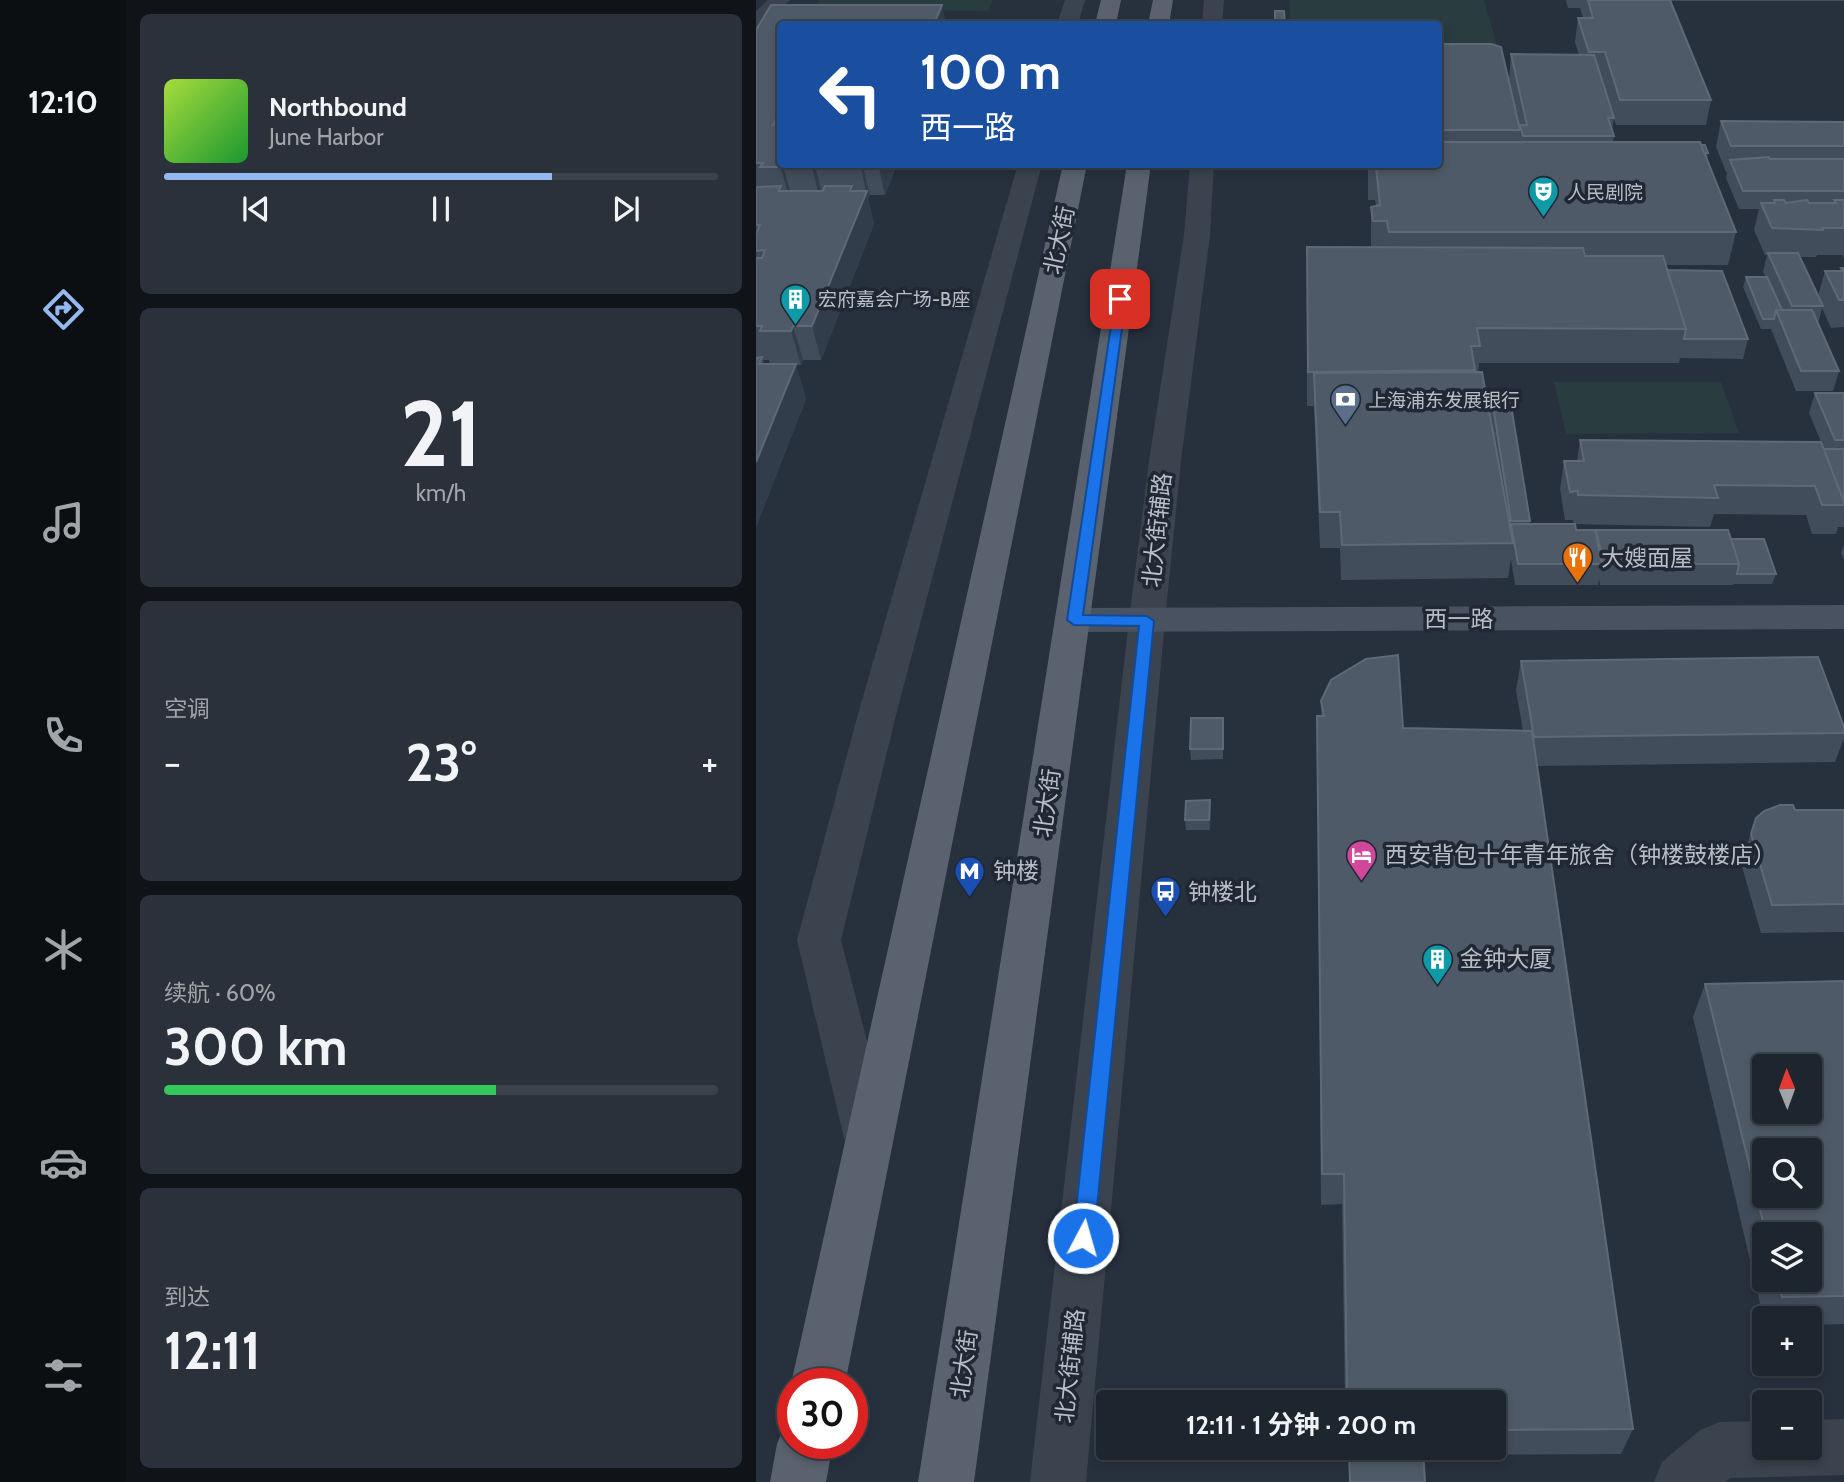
<!DOCTYPE html>
<html lang="zh">
<head>
<meta charset="utf-8">
<style>
  body { margin:0; font-family:Cabin,"Noto Sans SC",sans-serif; background:#2a313a; color:#f1f3f6; height:100vh; display:flex; flex-direction:column; font-size:26px; white-space:nowrap }
  * { box-sizing:border-box; margin:0 }
  p { font-size:23px; color:#a0a5aa }
  .icon { flex:none; width:38px; height:38px; fill:none; stroke:currentColor; stroke-width:2; stroke-linecap:round; stroke-linejoin:round }
  .map { position:relative; flex:1; overflow:hidden }
  .drawer { display:flex; flex-direction:column; gap:14px; padding:14px; background:#101419; width:630px }
  .drawer>* { flex:none }
  .guide { position:absolute; left:21px; top:21px; width:665px; height:147px; border-radius:7px; box-shadow:0 4px 10px #0003,0 0 0 2px #3b424a; background:#1a4fa0; color:#fff; overflow:hidden }
  .needle { width:46px; rotate:359deg }
  .tools { position:absolute; left:996px; top:1054px; display:grid; gap:14px }
  .tools a { display:grid; place-items:center; width:70px; height:70px; border-radius:7px; background:#1d252e; box-shadow:0 4px 10px #0003,0 0 0 2px #3b424a; font-size:35px }
  .speed { position:absolute; left:21px; top:1368px; display:flex; gap:14px; font-size:35px; font-weight:700; text-align:center }
  .speed>* { display:grid; place-content:center; width:91px; height:91px; border-radius:50%; background:#1d252e; box-shadow:0 4px 10px #0003,0 0 0 2px #3b424a; line-height:1 }
  .speed .limit { border:10px solid #d22; background:#fff; color:#111 }
  .pin { position:absolute; display:grid; place-items:center; width:60px; height:60px; color:#fff; margin:-30px; border-radius:14px; box-shadow:0 4px 10px #0006 }
  .me { position:absolute; width:77px; margin:-38px; rotate:6deg; stroke-linejoin:round; filter:drop-shadow(0 0 5px #0008) }
  .turn { display:flex; align-items:center; gap:24px; height:147px; padding:0 28px; font-size:32px }
  .turn .icon { width:91px; height:91px; stroke-width:2.5 }
  .turn b { display:block; font-size:49px; line-height:60px }
  .big { font-size:52px; font-weight:700; line-height:1.1 }
  .drawer .tile { flex:1; display:flex; flex-direction:column; justify-content:center; gap:10px; min-width:0; padding:0 24px; border-radius:10px; background:#2a313a }
  .drawer .dial { align-items:center; gap:0 }
  .dial b { font-size:91px; line-height:1 }
  .song { display:flex; align-items:center; gap:21px }
  .cover { width:84px; height:84px; border-radius:10px; background:linear-gradient(135deg,hsl(80 70% 55%),hsl(130 70% 35%)) }
  .played { height:7px; border-radius:4px; background:linear-gradient(90deg,#94b8f0 70%,#3b424a 70%) }
  .keys { display:flex; justify-content:space-around; direction:ltr }
  .heat { display:flex; justify-content:space-between; align-items:center; font-size:38px; direction:ltr }
  .charge { height:10px; border-radius:5px; background:linear-gradient(90deg,#34c759 60%,#3b424a 0) }
  .trip { position:absolute; left:340px; top:1390px; width:410px; height:70px; border-radius:7px; background:#1d252e; box-shadow:0 4px 10px #0003,0 0 0 2px #3b424a; font-weight:700; line-height:70px; text-align:center }
  main { display:flex; flex:1; min-height:0 }
  .tabs { display:flex; flex-direction:column; width:126px; justify-content:space-around; align-items:center; background:#0c0f12; color:#a0a5aa }
  .tabs .icon { width:49px; height:49px }
  .tabs .on { color:#94b8f0 }
  .tabs b { font-size:32px; color:#f1f3f6 }
  .map>svg:first-child { display:block }
  .green { fill:#293c3f }
  .lines { fill:none; stroke-linecap:round; stroke-linejoin:round }
  .street { fill:#3b434e; fill-rule:evenodd }
  .secondary { fill:#495260; fill-rule:evenodd }
  .primary { fill:#59626e; fill-rule:evenodd }
  .wall { fill:#424d5b; fill-rule:evenodd }
  .shaded-wall { fill:#323d4b }
  .building { fill:#4e5a67; stroke:#5f6976; stroke-width:2; fill-rule:evenodd }
  .route { fill:#1a73e8; stroke:#114b97; stroke-width:2 }
  .labels { text-anchor:middle; dominant-baseline:central; stroke-width:7; stroke-linejoin:round; paint-order:stroke }
  .far-poi-label { font-size:19px; fill:#b7bec8; stroke:#202833; text-anchor:start }
  .street-label { font-size:23px; fill:#b7bec8; stroke:#202833 }
  .poi-label { font-size:23px; fill:#b7bec8; stroke:#202833; text-anchor:start }
</style>
</head>
<body>
<main>
<nav class="tabs">
<b>12:10</b>
<svg class="icon on" aria-label="directions" viewBox="0 0 24 24"><path d="M12 3l9 9-9 9-9-9zM9 14v-3h6M13 9l2 2-2 2"/></svg>
<svg class="icon" aria-label="music" viewBox="0 0 24 24"><path d="M9 18V5l10-2v13"/><circle cx="6" cy="18" r="3"/><circle cx="16" cy="16" r="3"/></svg>
<svg class="icon" aria-label="phone" viewBox="0 0 24 24"><path d="M5 4h4l2 5-3 2q2 4 5 5l2-3 5 2v4C11 20 4 13 5 4z"/></svg>
<svg class="icon" aria-label="climate" viewBox="0 0 24 24"><path d="M12 3v18M4 7l16 10M4 17L20 7"/></svg>
<svg class="icon" aria-label="car" viewBox="0 0 24 24"><path d="M5 17H2v-5l4-1 3-4h7l3 4 3 1v5h-3M9 17h6M6 11h13"/><circle cx="7" cy="17" r="2"/><circle cx="17" cy="17" r="2"/></svg>
<svg class="icon" aria-label="filters" viewBox="0 0 24 24"><path d="M4 7h16M4 17h16"/><circle cx="9" cy="7" r="2"/><circle cx="15" cy="17" r="2"/></svg>
</nav>
<section class="drawer">
<div class="tile">
<div class="song"><i class="cover"></i><div><b>Northbound</b><p>June Harbor</p></div></div>
<div class="played"></div>
<div class="keys"><svg class="icon" aria-label="previous" viewBox="0 0 24 24"><path d="M18 5L8 12l10 7zM5 5v14"/></svg><svg class="icon" aria-label="pause" viewBox="0 0 24 24"><path d="M8 5v14M16 5v14"/></svg><svg class="icon" aria-label="next" viewBox="0 0 24 24"><path d="M6 5l10 7-10 7zM19 5v14"/></svg></div>
</div>
<div class="tile dial"><b>21</b><p>km/h</p></div>
<div class="tile"><p>空调</p>
<div class="heat"><a>−</a><b class="big">23°</b><a>+</a></div>
</div>
<div class="tile"><p>续航 · 60%</p><b class="big">300 km</b><div class="charge"></div></div>
<div class="tile"><p>到达</p><b class="big">12:11</b></div>
</section>
<div class="map">
<svg width="1088" height="1482" viewBox="0 0 1088 1482">
  <rect width="100%" height="100%" fill="#27313e"/>
  <path class="green" d="M 64,0 L 237,0 L 232,11 L 58,9 Z
    M 533,0 L 728,0 L 744,56 L 683,57 L 682,24 L 535,24 Z
    M 798,382 L 965,382 L 983,433 L 810,434 Z"/>
  <g class="lines">
    <path class="street" d="M 12,0 L 34,0 L 7,26 L 0,28 L 0,11 Z
      M 309,0 L 329,0 L 322,24 L 301,24 Z
      M 448,0 L 468,0 L 466,24 L 446,24 Z
      M 262,164 L 286,164 L 142,707 L 85,940 L 136,1138 L 129,1154 L 112,1160 L 95,1154 L 88,1138 L 41,940 L 104,707 Z
      M 434,164 L 458,164 L 454,235 L 425,461 L 409,620 L 330,1482 L 274,1482 L 373,620 L 393,461 L 428,235 Z
      M 1088,1419 L 1088,1475 L 974,1478 L 969,1482 L 898,1482 L 906,1462 L 944,1430 L 964,1422 L 1008,1421 L 1008,1447 L 1054,1447 L 1054,1420 Z"/>
    <path class="secondary" d="M 1088,605 L 1088,629 L 318,632 L 305,629 L 300,620 L 305,611 L 318,608 Z"/>
    <path class="primary" d="M 345,0 L 365,0 L 360,24 L 339,24 Z
      M 397,0 L 417,0 L 413,24 L 392,24 Z
      M 307,164 L 331,164 L 89,1384 L 37,1384 L 37,1388 L 35,1384 Z
      M 371,164 L 395,164 L 218,1482 L 162,1482 Z
      M 37,1421 L 37,1444 L 77,1444 L 70,1482 L 14,1482 L 21,1444 L 29,1424 Z"/>
  </g>
  <path class="wall" d="M 810,0 L 1088,0 L 1088,1 L 914,1 L 955,100 L 950,125 L 860,125 L 845,77 L 858,118 L 856,130 L 858,136 L 857,142 L 945,145 L 952,153 L 951,160 L 980,232 L 972,265 L 910,265 L 911,270 L 992,339 L 987,359 L 924,358 L 923,363 L 723,363 L 722,372 L 733,412 L 735,393 L 774,521 L 773,524 L 820,530 L 839,535 L 840,530 L 975,539 L 1020,574 L 1016,584 L 978,584 L 978,583 L 977,585 L 844,585 L 843,579 L 842,585 L 759,585 L 755,559 L 752,578 L 585,580 L 584,548 L 564,548 L 558,406 L 551,406 L 551,247 L 615,248 L 615,207 L 620,206 L 619,200 L 612,200 L 612,164 L 682,164 L 682,44 L 753,79 L 755,54 L 823,55 L 819,42 L 822,18 L 827,18 L 824,8 L 812,8 Z
    M 24,24 L 24,164 L 141,164 L 129,195 L 114,195 L 112,199 L 118,224 L 65,360 L 47,360 L 45,365 L 40,365 L 50,399 L 0,527 L 0,30 ZM 7,360 L 13,360 L 14,364 L 8,364 Z
    M 965,121 L 1088,122 L 1088,258 L 1086,255 L 1061,255 L 1060,257 L 1044,257 L 1062,296 L 1069,271 L 1084,271 L 1085,268 L 1088,268 L 1088,327 L 1075,328 L 1066,308 L 1062,324 L 1083,371 L 1077,391 L 1040,391 L 1015,329 L 1005,329 L 987,287 L 990,277 L 1010,277 L 1007,272 L 1011,255 L 1009,255 L 998,230 L 1003,209 L 983,209 L 970,178 L 971,172 L 970,172 L 960,147 Z
    M 558,164 L 578,164 L 578,168 L 559,168 Z
    M 1059,393 L 1088,393 L 1088,527 L 1082,527 L 1080,534 L 1056,534 L 1050,515 L 958,514 L 954,527 L 818,524 L 817,520 L 809,520 L 804,489 L 808,461 L 821,461 L 824,440 L 1068,449 L 1053,413 Z
    M 1088,545 L 1088,560 L 1085,553 Z
    M 765,661 L 1088,733 L 1088,738 L 1079,762 L 781,766 L 877,1429 L 865,1454 L 668,1455 L 669,1482 L 593,1482 L 593,1456 L 589,1456 L 589,1447 L 737,1447 L 737,1402 L 589,1402 L 586,1204 L 565,1205 L 561,716 L 565,716 L 565,701 L 647,728 L 767,731 L 760,690 Z
    M 467,718 L 467,759 L 435,760 L 434,749 Z
    M 1039,810 L 1088,810 L 1088,932 L 1005,933 L 985,863 L 1000,818 Z
    M 455,811 L 454,830 L 430,830 L 429,820 Z
    M 1088,981 L 1088,1324 L 1054,1325 L 1054,1318 L 1008,1318 L 1008,1320 L 937,1017 L 949,984 ZM 1008,1234 L 1054,1234 L 1054,1279 L 1008,1279 Z"/>
  <path class="shaded-wall" d="M 186,5 L 190,24 L 178,24 Z
    M 24,111 L 24,156 L 17,125 Z
    M 26,164 L 27,164 L 35,195 L 33,199 L 25,167 Z
    M 57,164 L 59,164 L 66,195 L 64,199 L 56,167 Z
    M 106,164 L 114,195 L 112,199 L 118,224 L 65,360 L 56,326 L 96,186 L 102,212 L 110,191 L 105,167 Z
    M 122,164 L 141,164 L 129,195 Z
    M 37,326 L 47,360 L 45,365 L 35,331 Z
    M 40,364 L 50,399 L 0,527 L 0,462 Z
    M 454,800 L 455,811 L 454,830 L 453,820 Z"/>
  <path class="building" d="M 832,0 L 914,0 L 955,100 L 864,100 L 849,52 L 833,52 L 822,18 L 837,18 Z
    M 15,5 L 186,5 L 178,24 L 24,24 L 24,111 L 17,125 L 24,125 L 24,164 L 26,164 L 25,167 L 4,167 L 7,163 L 0,163 L 0,30 Z
    M 519,11 L 528,11 L 529,24 L 519,24 Z
    M 682,44 L 735,44 L 745,47 L 764,130 L 682,130 Z
    M 755,54 L 838,55 L 858,118 L 852,118 L 858,136 L 767,136 L 764,125 L 771,125 Z
    M 965,121 L 1088,122 L 1088,146 L 975,146 Z
    M 682,142 L 944,142 L 980,232 L 633,232 L 631,221 L 617,221 L 615,207 L 624,205 L 620,167 L 613,167 L 613,164 L 682,164 Z
    M 945,145 L 949,145 L 952,153 L 948,153 Z
    M 1013,157 L 1014,159 L 1088,159 L 1088,191 L 987,191 L 974,160 Z
    M 47,164 L 57,164 L 56,167 L 45,167 Z
    M 78,164 L 106,164 L 105,167 L 77,167 Z
    M 25,186 L 23,191 L 67,191 L 69,186 L 96,186 L 94,191 L 111,191 L 56,326 L 37,326 L 35,331 L 4,331 L 6,326 L 0,326 L 0,258 L 6,258 L 9,250 L 0,251 L 0,234 L 4,225 L 0,225 L 0,190 L 1,187 Z
    M 1018,200 L 1028,200 L 1030,203 L 1051,200 L 1053,203 L 1080,203 L 1078,200 L 1088,200 L 1088,228 L 1066,228 L 1067,230 L 1016,228 L 1005,203 L 1019,203 Z
    M 551,247 L 827,248 L 829,256 L 907,256 L 930,329 L 721,328 L 724,346 L 715,346 L 719,370 L 552,372 Z
    M 1012,253 L 1042,253 L 1067,306 L 1036,306 Z
    M 1085,268 L 1088,268 L 1088,300 L 1083,300 L 1069,271 L 1087,271 Z
    M 911,270 L 966,271 L 992,339 L 928,339 L 930,329 Z
    M 990,277 L 1011,277 L 1026,310 L 1020,310 L 1018,319 L 1007,319 Z
    M 1020,310 L 1056,310 L 1083,371 L 1045,371 Z
    M 6,357 L 3,364 L 40,364 L 0,462 L 0,358 Z
    M 726,372 L 757,543 L 586,545 L 584,512 L 564,512 L 558,373 Z
    M 735,393 L 753,393 L 774,521 L 755,521 Z
    M 1059,393 L 1088,393 L 1088,440 L 1079,440 Z
    M 824,440 L 1065,442 L 1088,502 L 1088,505 L 1066,505 L 1059,486 L 958,485 L 962,498 L 822,495 L 822,491 L 814,492 L 808,461 L 828,461 Z
    M 1068,449 L 1088,449 L 1088,502 Z
    M 755,524 L 819,524 L 820,530 L 839,530 L 846,564 L 762,564 Z
    M 840,530 L 972,530 L 983,564 L 848,564 Z
    M 975,539 L 1008,539 L 1020,574 L 981,574 L 983,564 Z
    M 642,655 L 647,728 L 776,731 L 877,1429 L 737,1430 L 737,1402 L 591,1402 L 588,1174 L 566,1174 L 561,716 L 568,716 L 565,701 L 575,680 L 610,659 Z
    M 1062,657 L 1088,727 L 1088,733 L 778,737 L 765,661 Z
    M 435,718 L 467,718 L 467,749 L 434,749 Z
    M 454,800 L 453,820 L 429,820 L 430,801 Z
    M 1024,805 L 1037,805 L 1039,810 L 1088,810 L 1088,904 L 1016,905 L 995,834 L 1000,818 L 1008,811 Z
    M 1088,981 L 1088,1296 L 1026,1297 L 1021,1279 L 1054,1279 L 1054,1234 L 1010,1234 L 949,984 ZM 1008,1066 L 1054,1066 L 1054,1111 L 1008,1111 ZM 1008,1150 L 1054,1150 L 1054,1195 L 1008,1195 Z
    M 667,1449 L 669,1482 L 594,1482 L 593,1451 Z"/>
  <path class="route" d="M 364,295 L 370,299 L 327,615 L 391,616 L 398,621 L 338,1238 L 334,1245 L 327,1248 L 320,1245 L 317,1238 L 383,626 L 318,625 L 311,620 L 359,299 Z"/>
  <defs>
    <symbol id="theatre-pin" viewBox="-11 -11 22 30"><path d="M0 17L-7.5 6A9.5 9.5 0 1 1 7.5 6Z" fill="#0f9aa8" stroke="#202833"/><path d="M-5-5.5Q0-4 5-5.5V0Q5 5 0 6Q-5 5-5 0ZM-3.3-2.5H-1v1.5H-3.3ZM1-2.5H3.3v1.5H1ZM-2.8 1Q0 5.5 2.8 1Z" fill="#fff"/></symbol>
    <symbol id="building-pin" viewBox="-11 -11 22 30"><path d="M0 17L-7.5 6A9.5 9.5 0 1 1 7.5 6Z" fill="#0f9aa8" stroke="#202833"/><path d="M-4-6H4V6H1V3H-1V6H-4ZM-2.5-4.3h1.7v1.8h-1.7ZM.8-4.3h1.7v1.8H.8ZM-2.5-1h1.7V.8h-1.7ZM.8-1h1.7V.8H.8Z" fill="#fff"/></symbol>
    <symbol id="bank-pin" viewBox="-11 -11 22 30"><path d="M0 17L-7.5 6A9.5 9.5 0 1 1 7.5 6Z" fill="#5c6f8a" stroke="#202833"/><path d="M-6-4H6V4H-6ZM0-2.3a2.3 2.3 0 1 0 0 4.6a2.3 2.3 0 1 0 0-4.6Z" fill="#fff"/></symbol>
    <symbol id="restaurant-pin" viewBox="-11 -11 22 30"><path d="M0 17L-7.5 6A9.5 9.5 0 1 1 7.5 6Z" fill="#e8710a" stroke="#202833"/><path d="M-5-6h1v4h1v-4h1v4h1v-4h1v5L-1.5 .5V6h-2V.5L-5-1ZM5-6V6H3V1.5H1.5Q1.5-4 5-6Z" fill="#fff"/></symbol>
    <symbol id="hotel-pin" viewBox="-11 -11 22 30"><path d="M0 17L-7.5 6A9.5 9.5 0 1 1 7.5 6Z" fill="#d1479c" stroke="#202833"/><path d="M-6-4.5h1.5V1H6V5H4.5V3h-9V5H-6ZM-4 0a1.8 1.8 0 1 1 3.6 0ZM.5 0V-2.5h3Q6-2.5 6 0Z" fill="#fff"/></symbol>
    <symbol id="metro-pin" viewBox="-11 -11 22 30"><path d="M0 17L-7.5 6A9.5 9.5 0 1 1 7.5 6Z" fill="#1a4fb4" stroke="#202833"/><path d="M-5.5 5V-5H-3L0 0L3-5H5.5V5H3V-.5L0 4L-3-.5V5Z" fill="#fff"/></symbol>
    <symbol id="bus-pin" viewBox="-11 -11 22 30"><path d="M0 17L-7.5 6A9.5 9.5 0 1 1 7.5 6Z" fill="#1a4fb4" stroke="#202833"/><path d="M-5-6H5V4H4V6H2V4H-2V6H-4V4H-5ZM-3.5-4V0h7V-4ZM-3.5 1.2v1.5H-2V1.2ZM2 1.2v1.5H3.5V1.2Z" fill="#fff"/></symbol>
  </defs>
  <g fill-rule="evenodd">
    <use href="#theatre-pin" x="770" y="174" width="35" height="47"/>
    <use href="#building-pin" x="22" y="282" width="35" height="47"/>
    <use href="#bank-pin" x="572" y="382" width="35" height="47"/>
    <use href="#restaurant-pin" x="804" y="540" width="35" height="47"/>
    <use href="#hotel-pin" x="588" y="838" width="35" height="47"/>
    <use href="#metro-pin" x="196" y="854" width="35" height="47"/>
    <use href="#bus-pin" x="392" y="874" width="35" height="47"/>
    <use href="#building-pin" x="664" y="942" width="35" height="47"/>
  </g>
  <g class="labels">
    <g class="far-poi-label">
      <text x="811" y="192">人民剧院</text>
      <text x="62" y="299">宏府嘉会广场-B座</text>
      <text x="612" y="400">上海浦东发展银行</text>
    </g>
    <g class="street-label">
      <text transform="translate(303 240) rotate(-78)">北大街</text>
      <text transform="translate(401 530) rotate(-84)">北大街辅路</text>
      <text x="703" y="619">西一路</text>
      <text transform="translate(291 803) rotate(-82)">北大街</text>
      <text transform="translate(208 1364) rotate(-82)">北大街</text>
      <text transform="translate(314 1366) rotate(-84)">北大街辅路</text>
    </g>
    <g class="poi-label">
      <text x="845" y="558">大嫂面屋</text>
      <text x="629" y="855">西安背包十年青年旅舍（钟楼鼓楼店）</text>
      <text x="237" y="871">钟楼</text>
      <text x="432" y="892">钟楼北</text>
      <text x="704" y="959">金钟大厦</text>
    </g>
  </g>
</svg>
<div class="tools">
<a><svg class="needle" viewBox="-14 -14 28 28"><path d="M0-13l5 13h-10z" fill="#e53935"/><path d="M0 13l5-13h-10z" fill="#a0a5aa"/></svg></a>
<a><svg class="icon" aria-label="search" viewBox="0 0 24 24"><circle cx="10" cy="10" r="6"/><path d="M15 15l6 6"/></svg></a>
<a><svg class="icon" aria-label="layers" viewBox="0 0 24 24"><path d="M12 4l9 5-9 5-9-5zM3 14l9 5 9-5"/></svg></a>
<a>+</a>
<a>−</a>
</div>
<div class="speed"><div class="limit">30</div></div>
<div class="pin" style="left:364px;top:299px;background:#d93025"><svg class="icon" aria-label="arrive" viewBox="0 0 24 24"><path d="M6 21V4h12l-3 4 3 4H6"/></svg></div>
<svg class="me" style="left:327px;top:1238px" viewBox="-20 -20 40 40"><circle r="17" fill="#1a73e8" stroke="#fff" stroke-width="3"/><path d="M0-11L8 9 0 5-8 9z" fill="#fff"/></svg>
<div class="trip">12:11 · 1 分钟 · 200 m</div>
<div class="guide">
<div class="turn"><svg class="icon" aria-label="left" viewBox="0 0 24 24"><path d="M17 20v-9H6M10 6l-5 5 5 5"/></svg><div><b>100 m</b>西一路</div></div>
</div>
</div>
</main>
</body>
</html>
